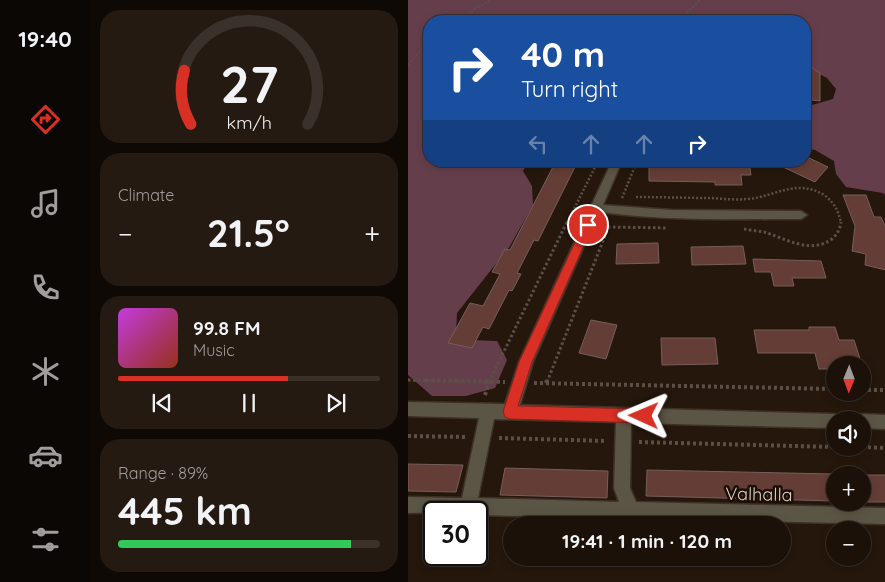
<!DOCTYPE html>
<html lang="en">
<head>
<meta charset="utf-8">
<style>
  body { margin:0; font-family:Quicksand,sans-serif; background:#251a12; color:#f1f3f6; height:100vh; display:flex; flex-direction:column; font-size:19px; white-space:nowrap }
  * { box-sizing:border-box; margin:0 }
  p { font-size:16px; color:#a09d9c }
  .icon { flex:none; width:28px; height:28px; fill:none; stroke:currentColor; stroke-width:2; stroke-linecap:round; stroke-linejoin:round }
  .map { position:relative; flex:1; overflow:hidden }
  .side { display:flex; flex-direction:column; gap:10px; padding:10px; background:#0f0905; width:318px }
  .side>* { flex:none }
  .banner { position:absolute; left:15px; top:15px; width:388px; height:152px; border-radius:20px; box-shadow:0 2px 8px #0003,0 0 0 1px #3a312a; background:#1a4fa0; color:#fff; overflow:hidden }
  .needle { width:32px; rotate:181deg }
  .fabs { position:absolute; left:418px; top:356px; display:grid; gap:10px }
  .fabs a { display:grid; place-items:center; width:45px; height:45px; border-radius:50%; background:#1c1109; box-shadow:0 2px 8px #0003,0 0 0 1px #3a312a; font-size:25px }
  .speed { position:absolute; left:15px; top:501px; display:flex; gap:10px; font-size:25px; font-weight:700; text-align:center }
  .speed>* { display:grid; place-content:center; width:65px; height:65px; border-radius:50%; background:#1c1109; box-shadow:0 2px 8px #0003,0 0 0 1px #3a312a; line-height:1 }
  .speed .limit { border:2px solid #111; border-radius:8px; background:#fff; color:#111 }
  .pin { position:absolute; display:grid; place-items:center; width:42px; height:42px; color:#fff; margin:-21px; border:2px solid #fff; border-radius:50%; box-shadow:0 1px 5px #0007 }
  .me { position:absolute; width:55px; margin:-28px; rotate:271deg; stroke-linejoin:round; filter:drop-shadow(0 0 4px #0008) }
  .turn { display:flex; align-items:center; gap:18px; height:105px; padding:0 15px; font-size:22px }
  .turn .icon { width:65px; height:65px; stroke-width:2.5 }
  .turn b { display:block; font-size:35px; line-height:42px }
  .lanes { display:flex; align-items:center; height:48px; padding:0 15px; background:#0003; justify-content:center; gap:25px; direction:ltr }
  .lanes .off { opacity:.35 }
  .big { font-size:38px; font-weight:700; line-height:1.1 }
  .side .tile { flex:1; display:flex; flex-direction:column; justify-content:center; gap:8px; min-width:0; padding:0 18px; border-radius:20px; background:#251a12 }
  .side .dial { align-items:center; gap:0 }
  .dial svg { height:130px; overflow:visible; fill:none; stroke:#3a312a; stroke-width:7; stroke-linecap:round; text-anchor:middle }
  .dial text { fill:#f1f3f6; stroke:none }
  .song { display:flex; align-items:center; gap:15px }
  .cover { width:60px; height:60px; border-radius:8px; background:linear-gradient(135deg,hsl(290 70% 55%),hsl(10 70% 35%)) }
  .played { height:5px; border-radius:2px; background:linear-gradient(90deg,#d93025 65%,#3a312a 65%) }
  .keys { display:flex; justify-content:space-around; direction:ltr }
  .heat { display:flex; justify-content:space-between; align-items:center; font-size:28px; direction:ltr }
  .charge { height:8px; border-radius:4px; background:linear-gradient(90deg,#34c759 89%,#3a312a 0) }
  .trip { position:absolute; left:95px; top:516px; width:288px; height:50px; border-radius:25px; background:#1c1109; box-shadow:0 2px 8px #0003,0 0 0 1px #3a312a; font-weight:700; line-height:50px; text-align:center }
  main { display:flex; flex:1; min-height:0 }
  .tab-bar { display:flex; flex-direction:column; width:90px; justify-content:space-around; align-items:center; background:#0b0704; color:#a09d9c }
  .tab-bar .icon { width:35px; height:35px }
  .tab-bar .on { color:#d93025 }
  .tab-bar b { font-size:22px; color:#f1f3f6 }
  .map>svg:first-child { display:block }
  .forest { fill:#653e4c }
  .building { fill:#653d37; stroke:#755e5b }
  .lines { fill:none; stroke-linecap:round; stroke-linejoin:round }
  .street-casing { stroke:#3e3126; stroke-width:3 }
  .path-far3 { stroke:#5c5046; stroke-width:2; stroke-dasharray:2 2; stroke-linecap:butt }
  .path-far2 { stroke:#5c5046; stroke-width:2.5; stroke-dasharray:2 2; stroke-linecap:butt }
  .path-far1 { stroke:#5c5046; stroke-width:3; stroke-dasharray:2.5 2.5; stroke-linecap:butt }
  .path { stroke:#5c5046; stroke-width:4; stroke-dasharray:3 3; stroke-linecap:butt }
  .street { fill:#5b5545; fill-rule:evenodd }
  .route { fill:#d93025; stroke:#8d1f18 }
  .labels { text-anchor:middle; dominant-baseline:central; stroke-width:5; stroke-linejoin:round; paint-order:stroke }
  .near-street-label { font-size:18px; fill:#dad0c9; stroke:#1b0e05 }
</style>
</head>
<body>
<main>
<nav class="tab-bar">
<b>19:40</b>
<svg class="icon on" aria-label="directions" viewBox="0 0 24 24"><path d="M12 3l9 9-9 9-9-9zM9 14v-3h6M13 9l2 2-2 2"/></svg>
<svg class="icon" aria-label="music" viewBox="0 0 24 24"><path d="M9 18V5l10-2v13"/><circle cx="6" cy="18" r="3"/><circle cx="16" cy="16" r="3"/></svg>
<svg class="icon" aria-label="phone" viewBox="0 0 24 24"><path d="M5 4h4l2 5-3 2q2 4 5 5l2-3 5 2v4C11 20 4 13 5 4z"/></svg>
<svg class="icon" aria-label="climate" viewBox="0 0 24 24"><path d="M12 3v18M4 7l16 10M4 17L20 7"/></svg>
<svg class="icon" aria-label="car" viewBox="0 0 24 24"><path d="M5 17H2v-5l4-1 3-4h7l3 4 3 1v5h-3M9 17h6M6 11h13"/><circle cx="7" cy="17" r="2"/><circle cx="17" cy="17" r="2"/></svg>
<svg class="icon" aria-label="filters" viewBox="0 0 24 24"><path d="M4 7h16M4 17h16"/><circle cx="9" cy="7" r="2"/><circle cx="15" cy="17" r="2"/></svg>
</nav>
<section class="side">
<div class="tile dial"><svg viewBox="0 0 100 80">
<path d="M14 69A42 42 0 1 1 86 69"/>
<path d="M14 69A42 42 0 0 1 10 36" stroke="#d93025"/>
<text x="50" y="56" font-size="32" font-weight="700">27</text>
<text x="50" y="72" font-size="11">km/h</text>
</svg></div>
<div class="tile"><p>Climate</p>
<div class="heat"><a>−</a><b class="big">21.5°</b><a>+</a></div>
</div>
<div class="tile">
<div class="song"><i class="cover"></i><div><b>99.8 FM</b><p>Music</p></div></div>
<div class="played"></div>
<div class="keys"><svg class="icon" aria-label="previous" viewBox="0 0 24 24"><path d="M18 5L8 12l10 7zM5 5v14"/></svg><svg class="icon" aria-label="pause" viewBox="0 0 24 24"><path d="M8 5v14M16 5v14"/></svg><svg class="icon" aria-label="next" viewBox="0 0 24 24"><path d="M6 5l10 7-10 7zM19 5v14"/></svg></div>
</div>
<div class="tile"><p>Range · 89%</p><b class="big">445 km</b><div class="charge"></div></div>
</section>
<div class="map">
<svg width="478" height="582" viewBox="0 0 478 582">
  <rect width="100%" height="100%" fill="#25170c"/>
  <path class="forest" d="M 0,0 L 477,0 L 477,195 L 475,193 L 438,187 L 428,174 L 426,161 L 407,150 L 396,148 L 396,110 L 404,105 L 425,99 L 428,89 L 419,78 L 396,66 L 396,21 L 21,21 L 21,161 L 120,161 L 115,171 L 124,186 L 125,205 L 102,246 L 49,313 L 48,332 L 63,340 L 89,341 L 99,360 L 87,388 L 58,396 L 24,396 L 0,375 Z"/>
  <path class="building" d="M 396,62 L 412,73 L 412,101 L 396,99 Z
    M 397,156 L 420,167 L 407,182 L 362,161 L 396,161 Z
    M 148,161 L 170,161 L 130,241 L 126,240 L 109,273 L 113,274 L 104,291 L 101,290 L 81,329 L 75,327 L 64,348 L 40,343 L 62,303 L 75,306 L 92,274 L 84,272 L 97,249 L 102,250 Z
    M 304,161 L 341,161 L 343,175 L 333,175 L 334,185 L 307,185 L 307,182 L 241,181 L 241,167 L 305,167 Z
    M 435,195 L 458,195 L 466,217 L 473,217 L 478,228 L 478,270 L 457,265 L 458,254 L 444,251 L 447,226 Z
    M 250,243 L 251,263 L 208,264 L 209,244 Z
    M 335,246 L 338,264 L 284,265 L 283,247 Z
    M 345,259 L 413,261 L 418,278 L 384,278 L 386,286 L 366,286 L 363,272 L 347,272 Z
    M 183,320 L 209,325 L 198,359 L 171,353 Z
    M 401,327 L 427,327 L 431,340 L 446,340 L 454,365 L 426,365 L 426,369 L 411,369 L 407,353 L 350,353 L 346,330 L 401,330 Z
    M 253,338 L 307,338 L 310,364 L 254,365 Z
    M 0,464 L 55,465 L 48,492 L 0,491 Z
    M 97,468 L 200,471 L 199,498 L 92,495 Z
    M 239,470 L 426,474 L 426,501 L 238,496 Z
    M 454,475 L 478,475 L 478,502 L 454,502 Z"/>
  <g class="lines">
    <defs>
      <path id="street" d="M 204,161 L 214,161 L 195,205 L 264,210 L 393,211 L 399,215 L 393,219 C 326,219 258,221 191,212 L 125,362 L 112,405 L 426,414 L 431,416 L 433,420 L 426,420 L 426,428 L 223,423 L 222,488 L 228,502 L 478,508 L 478,524 L 69,515 L 69,512 L 0,513 L 0,497 L 54,498 L 71,418 L 0,416 L 0,402 L 97,404 L 111,362 ZM 86,419 L 208,422 L 206,488 L 211,502 L 70,498 Z
        M 454,414 L 478,415 L 478,429 L 454,428 L 454,420 L 447,420 L 449,416 Z"/>
    </defs>
    <use href="#street" class="street-casing"/>
    <path class="path-far3" d="M 276,16 L 292,0
      M 55,21 L 65,10 L 82,0
      M 0,65 L 11,52 L 21,48"/>
    <path class="path-far2" d="M 228,197 C 253,197 279,198 304,198 C 316,199 328,200 339,199 C 367,197 388,178 416,195 C 426,202 431,212 433,223
      M 214,198 L 229,161
      M 159,223 L 190,161"/>
    <path class="path-far1" d="M 200,227 L 260,228
      M 336,229 C 342,230 349,231 356,232 C 377,238 402,255 424,239 C 429,234 432,230 433,222
      M 0,380 L 78,382
      M 81,382 L 159,222
      M 139,382 L 201,226"/>
    <path class="path" d="M 17,380 L 97,382
      M 126,383 L 426,389
      M 138,383 L 139,380
      M 454,390 L 478,390
      M 77,395 L 82,380
      M 0,436 L 59,437
      M 91,438 L 199,441
      M 231,442 L 426,447
      M 454,447 L 478,448"/>
    <use href="#street" class="street"/>
  </g>
  <path class="route" d="M 180,221 L 185,225 L 124,362 L 110,406 L 236,409 L 240,411 L 242,416 L 240,421 L 236,423 L 102,419 L 97,417 L 95,412 L 111,362 L 175,225 Z"/>
  <g class="labels">
    <g class="near-street-label">
      <text transform="translate(351 494) rotate(1)">Valhalla</text>
    </g>
  </g>
</svg>
<div class="fabs">
<a><svg class="needle" viewBox="-14 -14 28 28"><path d="M0-13l5 13h-10z" fill="#e53935"/><path d="M0 13l5-13h-10z" fill="#a09d9c"/></svg></a>
<a><svg class="icon" aria-label="sound" viewBox="0 0 24 24"><path d="M4 9h4l5-4v14l-5-4H4zM17 9q2 3 0 6"/></svg></a>
<a>+</a>
<a>−</a>
</div>
<div class="speed"><div class="limit">30</div></div>
<div class="pin" style="left:180px;top:225px;background:#d93025"><svg class="icon" aria-label="arrive" viewBox="0 0 24 24"><path d="M6 21V4h12l-3 4 3 4H6"/></svg></div>
<svg class="me" style="left:236px;top:416px" viewBox="-20 -20 40 40"><path d="M0-17L14 15 0 8-14 15z" fill="#d93025" stroke="#fff" stroke-width="4"/></svg>
<div class="trip">19:41 · 1 min · 120 m</div>
<div class="banner">
<div class="turn"><svg class="icon" aria-label="right" viewBox="0 0 24 24"><path d="M7 20v-9h11M14 6l5 5-5 5"/></svg><div><b>40 m</b>Turn right</div></div>
<div class="lanes"><svg class="icon off" aria-label="left" viewBox="0 0 24 24"><path d="M17 20v-9H6M10 6l-5 5 5 5"/></svg><svg class="icon off" aria-label="ahead" viewBox="0 0 24 24"><path d="M12 20V5M6 11l6-6 6 6"/></svg><svg class="icon off" aria-label="ahead" viewBox="0 0 24 24"><path d="M12 20V5M6 11l6-6 6 6"/></svg><svg class="icon" aria-label="right" viewBox="0 0 24 24"><path d="M7 20v-9h11M14 6l5 5-5 5"/></svg></div>
</div>
</div>
</main>
</body>
</html>
